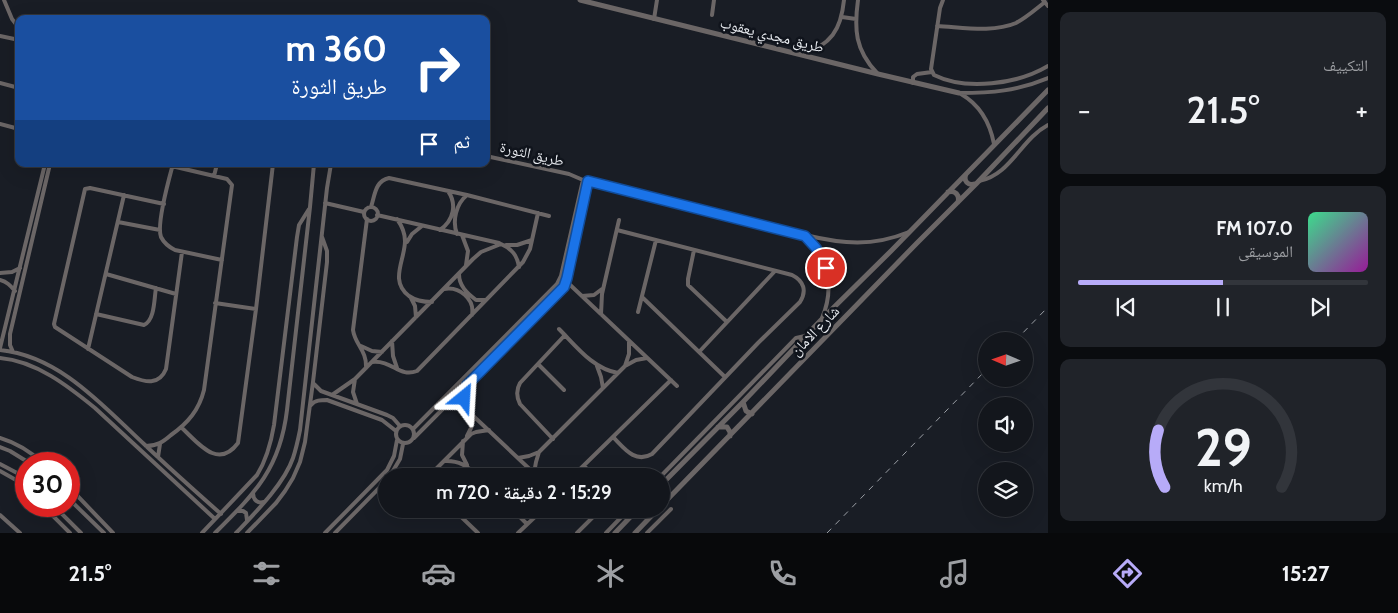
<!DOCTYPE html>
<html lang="ar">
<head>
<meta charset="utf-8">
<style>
  body { margin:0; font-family:Cabin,"Noto Naskh Arabic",sans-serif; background:#202329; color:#f1f3f6; direction:rtl; height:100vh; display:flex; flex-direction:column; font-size:19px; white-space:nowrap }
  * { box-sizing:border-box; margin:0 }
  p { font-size:16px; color:#9d9fa3 }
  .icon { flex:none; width:28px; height:28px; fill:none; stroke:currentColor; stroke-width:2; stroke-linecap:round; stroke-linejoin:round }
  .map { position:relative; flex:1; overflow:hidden; direction:ltr }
  .side { display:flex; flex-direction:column; gap:12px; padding:12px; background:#0a0c0f; width:350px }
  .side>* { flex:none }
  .banner { position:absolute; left:15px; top:15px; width:475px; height:152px; border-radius:10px; box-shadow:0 5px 20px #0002,0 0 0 1px #32353b; direction:rtl; background:#1a4fa0; color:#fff; overflow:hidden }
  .needle { width:32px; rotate:272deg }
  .fabs { position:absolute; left:978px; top:332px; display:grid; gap:10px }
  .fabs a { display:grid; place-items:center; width:55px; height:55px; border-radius:50%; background:#13161c; box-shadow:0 5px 20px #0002,0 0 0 1px #32353b; font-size:25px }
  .speed { position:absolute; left:15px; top:452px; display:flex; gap:10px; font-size:25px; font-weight:700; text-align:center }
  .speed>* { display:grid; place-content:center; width:65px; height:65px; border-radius:50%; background:#13161c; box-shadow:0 5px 20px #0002,0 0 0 1px #32353b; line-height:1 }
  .speed .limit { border:8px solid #d22; background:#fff; color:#111 }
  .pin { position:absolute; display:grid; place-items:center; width:42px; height:42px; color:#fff; margin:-21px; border:2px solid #fff; border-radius:50%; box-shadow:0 1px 5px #0007 }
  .me { position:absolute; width:55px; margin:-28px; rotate:27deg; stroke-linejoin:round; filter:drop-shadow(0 0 4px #0008) }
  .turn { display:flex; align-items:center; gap:18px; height:105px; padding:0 20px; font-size:22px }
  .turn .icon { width:65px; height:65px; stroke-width:2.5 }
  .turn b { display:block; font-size:35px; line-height:42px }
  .then { display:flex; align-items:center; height:48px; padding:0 20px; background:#0003; gap:10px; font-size:19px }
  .big { font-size:38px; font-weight:600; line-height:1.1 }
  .side .card { flex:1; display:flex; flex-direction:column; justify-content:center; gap:8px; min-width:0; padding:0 18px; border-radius:10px; background:#202329 }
  .side .dial { align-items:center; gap:0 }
  .dial svg { height:130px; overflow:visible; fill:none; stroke:#32353b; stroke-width:7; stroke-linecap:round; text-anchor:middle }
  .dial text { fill:#f1f3f6; stroke:none }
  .song { display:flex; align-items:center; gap:15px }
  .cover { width:60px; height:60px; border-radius:8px; background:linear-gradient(135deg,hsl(150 70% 55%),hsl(300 70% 35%)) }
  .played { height:5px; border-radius:2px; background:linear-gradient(90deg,#b7abf8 50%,#32353b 50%) }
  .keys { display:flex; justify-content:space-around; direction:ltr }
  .heat { display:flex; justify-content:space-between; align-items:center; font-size:28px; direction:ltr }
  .trip { position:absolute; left:378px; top:468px; width:292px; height:50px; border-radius:25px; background:#13161c; box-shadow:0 5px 20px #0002,0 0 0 1px #32353b; font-weight:600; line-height:50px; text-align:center; direction:rtl }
  .menu { display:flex; height:80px; justify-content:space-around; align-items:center; background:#08090b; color:#9d9fa3 }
  .menu .icon { width:35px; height:35px }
  .menu .selected { color:#b7abf8 }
  .menu b { font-size:22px; color:#f1f3f6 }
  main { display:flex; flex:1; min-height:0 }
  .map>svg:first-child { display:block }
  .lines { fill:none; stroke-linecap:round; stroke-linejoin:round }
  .minor { stroke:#6b6666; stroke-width:4 }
  .tertiary { stroke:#6b6666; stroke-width:5 }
  .rail { stroke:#9b9fa5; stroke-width:1; stroke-dasharray:6 6; stroke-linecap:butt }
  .route-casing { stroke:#114b97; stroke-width:12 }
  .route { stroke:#1a73e8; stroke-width:9 }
  .labels { text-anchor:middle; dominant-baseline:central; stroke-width:5; stroke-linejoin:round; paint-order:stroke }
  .street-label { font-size:15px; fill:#e8ebf0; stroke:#10141c }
</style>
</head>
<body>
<main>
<section class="side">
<div class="card"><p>التكييف</p>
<div class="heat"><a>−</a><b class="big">21.5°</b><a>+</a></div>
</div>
<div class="card">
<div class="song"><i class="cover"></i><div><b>107.0 FM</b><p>الموسيقى</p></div></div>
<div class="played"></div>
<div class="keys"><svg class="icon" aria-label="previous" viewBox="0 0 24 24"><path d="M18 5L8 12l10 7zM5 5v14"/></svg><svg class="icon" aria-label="pause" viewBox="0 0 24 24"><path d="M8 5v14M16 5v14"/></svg><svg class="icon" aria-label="next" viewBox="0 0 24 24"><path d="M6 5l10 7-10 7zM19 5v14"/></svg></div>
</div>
<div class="card dial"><svg viewBox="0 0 100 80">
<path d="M14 69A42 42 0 1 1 86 69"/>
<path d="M14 69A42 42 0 0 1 10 34" stroke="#b7abf8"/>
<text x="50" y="56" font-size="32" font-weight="700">29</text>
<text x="50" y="72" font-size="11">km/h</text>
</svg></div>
</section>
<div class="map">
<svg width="1048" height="533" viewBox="0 0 1048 533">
  <rect width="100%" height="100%" fill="#191d25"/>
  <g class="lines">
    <path class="minor" d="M 4,0 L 12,19 L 19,28
      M 858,0 C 854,29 855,50 877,73
      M 943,0 L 940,8 L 931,69 L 934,75 C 966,91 1018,84 1048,66
      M 1043,0 L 1048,6
      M 712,15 L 714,0
      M 842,17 L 856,19
      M 654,19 L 657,0
      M 937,26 C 961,27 993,33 1016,23 C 1026,18 1036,9 1045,2
      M 0,36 L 19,40
      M 801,55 C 831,45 841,30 844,0
      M 0,83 L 19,88
      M 913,83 L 913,77 L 917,74 L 932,72
      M 959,93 C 992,93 1017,91 1048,78
      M 961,94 C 980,105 990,123 994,144
      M 0,124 L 19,129
      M 16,128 L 19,113
      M 486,156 L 569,174 L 583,180 L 805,235 C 843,244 872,247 909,232
      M 173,164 C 169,179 156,224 161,237 C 164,243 169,247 175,250 L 222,260
      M 214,176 L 217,164
      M 979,181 C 1011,175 1021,139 1048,125
      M 325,203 L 364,212
      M 164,204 L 90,188 L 85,189 L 54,324 L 55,327 L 132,377 C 145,382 159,386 166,369 L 182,252
      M 371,207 C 375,195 375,181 389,178 L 467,195 L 549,216
      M364 214a7 7 0 1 1 14 0a7 7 0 1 1-14 0Z
      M 377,215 L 499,243
      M 397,219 C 402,226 405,233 405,241 C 405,260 389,281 409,296 C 416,301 423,302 432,302
      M 118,222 L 160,230
      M 440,230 C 454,220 457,204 448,191
      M 457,234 C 452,221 456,204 467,195
      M 462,235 L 468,251 L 466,265
      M 805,235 C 828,258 835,288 822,318
      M 407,242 L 412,234 L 422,226
      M 506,245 L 517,245 L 532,240
      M 694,250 L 688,279 L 688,285 L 727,322
      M 0,273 L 12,272 L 20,268
      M 106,274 L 176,294
      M 459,274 C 459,286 467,293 476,300 L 485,300
      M 0,280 C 7,282 10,285 15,291
      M 566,281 L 677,386
      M 444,289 C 459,286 475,299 472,315
      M 582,296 L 594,295 L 602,289
      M 642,297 L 725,377
      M 411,298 L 415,306 L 416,317
      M 215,303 L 256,309
      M 638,312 L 656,240
      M 96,314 L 144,325 C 155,320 154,299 156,288
      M 601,314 L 602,294 L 619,220
      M 559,329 C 576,346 593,369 618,373
      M 392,341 L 393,356 L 397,368
      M 361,346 L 372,351 L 382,352
      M 0,348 L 45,164
      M 88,349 L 124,195
      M 0,350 C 60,356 103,406 144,444 C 169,468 195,491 221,514
      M 13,352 L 10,345 L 10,334 L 50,164
      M 699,352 L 775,271
      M 0,358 C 36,361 68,386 95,408 L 215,519
      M 372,362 C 393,360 399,378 417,371 L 523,262 L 530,249 L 538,213
      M 538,364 L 564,390
      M 597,366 L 601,377 L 603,388
      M 625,366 L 629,354 L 629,342
      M 366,368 C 367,350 355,345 353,330 L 367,219
      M 355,379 L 353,392 L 357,404
      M 314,384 L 321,391 L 387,415 L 393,418 L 400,426
      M 466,387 C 463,396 464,403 468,411
      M 332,395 L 355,379 L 473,259 L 481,252 L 501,244 C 512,249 517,255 519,267
      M 311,405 C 315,400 321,400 327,400 L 382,420 L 396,431
      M 446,405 L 458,406 L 468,411 L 537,476
      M396 434a9 9 0 1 1 18 0a9 9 0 1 1-18 0Z
      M 182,428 C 198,443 218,470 238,443 L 256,309 L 273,164
      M 413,429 L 557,284 L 561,276 L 583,180
      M 467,436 L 471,428 L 474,417
      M 613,437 C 624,448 635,464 652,454 L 758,343 L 800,302 C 807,291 804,281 792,275 L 617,230
      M 0,438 C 17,443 31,452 44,464
      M 414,438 L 564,287 L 567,277 L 588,181
      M 553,439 L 520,404 C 516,396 516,390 520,383 L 565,335
      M 463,441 L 462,455 L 467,465
      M 146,446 C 157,446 163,442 171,435 C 188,423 199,410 204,390 L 232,185 L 227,179 L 163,164
      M 0,447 L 10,451 L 31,464
      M 158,457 L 160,444
      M 518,458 L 529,456 L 539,452 L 625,366 L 636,360 L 647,358
      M 444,461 C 459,460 467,466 478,476
      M 0,464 L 19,474 L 26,480
      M 584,466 L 594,476
      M 0,471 L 16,480 L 26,489
      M 534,473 L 536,462 L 539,452
      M 390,476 L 400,459 L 403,444
      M 431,476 L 433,472 L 471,434 L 476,432 L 489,430
      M 573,476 L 671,380
      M 661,476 L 796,338 L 805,336
      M 69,487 L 113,533
      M 253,493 C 253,500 258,504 264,502
      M 69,499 L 104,533
      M 43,506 L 70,533
      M 54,506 L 81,533
      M 453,509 L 478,533
      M 512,509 L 527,524
      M 237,511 L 243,511 L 246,513 L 247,520
      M 0,515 L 20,533
      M 202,533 L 257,475 C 267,459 271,443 274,425 L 297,237 L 299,225 L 309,209
      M 215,533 C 255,493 280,469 287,410 L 310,207 L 314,164
      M 236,533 C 255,513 284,484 293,458 C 296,449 298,440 300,430 L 327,188 L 331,164
      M 247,533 L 276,503 L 285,491 L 293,478 L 300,462 L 305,442 L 313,382 L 327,262 L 327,251 L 322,237
      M 325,533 L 387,470 L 394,456 L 397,440
      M 335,533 L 386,481
      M 518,533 L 537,515
      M 577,533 L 601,509
      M 606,533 L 629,509
      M 647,533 L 671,509"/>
    <path class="tertiary" d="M 580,0 L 878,74 L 959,93
      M 966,174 C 963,181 968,186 975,184
      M 948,192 C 955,190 960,195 958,202
      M 743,402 L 746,411 L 752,414
      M 718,427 L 727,427 L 730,432 L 730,436
      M 661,485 L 743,402 L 821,320 L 891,251 L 1048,90
      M 661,506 L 917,243 L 976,184 L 1048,108
      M 615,533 L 638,509
      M 635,533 L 658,509"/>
    <path class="rail" d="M 1015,341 L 1048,307
      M 827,533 L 986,370"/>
  </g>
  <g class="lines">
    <defs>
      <path id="route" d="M 464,398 L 467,385 L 564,287 L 567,278 L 588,181 L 805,236 L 816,248 L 826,268"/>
    </defs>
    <use href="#route" class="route-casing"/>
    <use href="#route" class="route"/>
  </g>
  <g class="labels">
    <g class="street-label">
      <text transform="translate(772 35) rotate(14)">طريق مجدي يعقوب</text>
      <text transform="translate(532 154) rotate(13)">طريق الثورة</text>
      <text transform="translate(815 331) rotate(-46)">شارع الامان</text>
    </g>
  </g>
</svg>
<div class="fabs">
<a><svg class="needle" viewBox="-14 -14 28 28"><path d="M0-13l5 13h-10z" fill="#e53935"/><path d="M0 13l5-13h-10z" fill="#9d9fa3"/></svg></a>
<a><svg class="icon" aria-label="sound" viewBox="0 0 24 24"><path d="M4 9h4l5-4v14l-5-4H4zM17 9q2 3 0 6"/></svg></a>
<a><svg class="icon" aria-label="layers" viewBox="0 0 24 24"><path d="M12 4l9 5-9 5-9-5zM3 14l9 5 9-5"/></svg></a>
</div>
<div class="speed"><div class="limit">30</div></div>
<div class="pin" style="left:826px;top:268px;background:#d93025"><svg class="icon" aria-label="arrive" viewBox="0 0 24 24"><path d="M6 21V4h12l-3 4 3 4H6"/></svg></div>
<svg class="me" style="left:464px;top:398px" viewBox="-20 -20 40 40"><path d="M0-17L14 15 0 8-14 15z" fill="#1a73e8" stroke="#fff" stroke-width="4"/></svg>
<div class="trip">15:29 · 2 دقيقة · 720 m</div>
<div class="banner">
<div class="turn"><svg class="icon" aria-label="right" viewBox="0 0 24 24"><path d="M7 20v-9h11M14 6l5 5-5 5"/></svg><div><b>360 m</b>طريق الثورة</div></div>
<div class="then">ثم<svg class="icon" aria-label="arrive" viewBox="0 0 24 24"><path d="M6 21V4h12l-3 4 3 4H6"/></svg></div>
</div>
</div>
</main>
<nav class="menu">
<b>15:27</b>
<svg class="icon selected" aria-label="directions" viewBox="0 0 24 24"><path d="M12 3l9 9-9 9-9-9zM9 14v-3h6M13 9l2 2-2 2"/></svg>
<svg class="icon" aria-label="music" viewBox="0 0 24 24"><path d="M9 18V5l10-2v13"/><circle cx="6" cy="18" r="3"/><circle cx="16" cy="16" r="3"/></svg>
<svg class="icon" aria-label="phone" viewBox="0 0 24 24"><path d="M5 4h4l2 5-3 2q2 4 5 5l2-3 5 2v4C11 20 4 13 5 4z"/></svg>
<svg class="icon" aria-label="climate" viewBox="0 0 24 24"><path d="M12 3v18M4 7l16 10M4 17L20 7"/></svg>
<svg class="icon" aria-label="car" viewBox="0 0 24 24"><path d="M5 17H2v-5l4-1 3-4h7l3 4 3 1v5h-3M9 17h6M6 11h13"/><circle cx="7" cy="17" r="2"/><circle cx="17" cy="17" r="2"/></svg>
<svg class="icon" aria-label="filters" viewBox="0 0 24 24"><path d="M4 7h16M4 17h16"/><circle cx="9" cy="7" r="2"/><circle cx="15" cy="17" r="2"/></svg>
<b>21.5°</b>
</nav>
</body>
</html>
